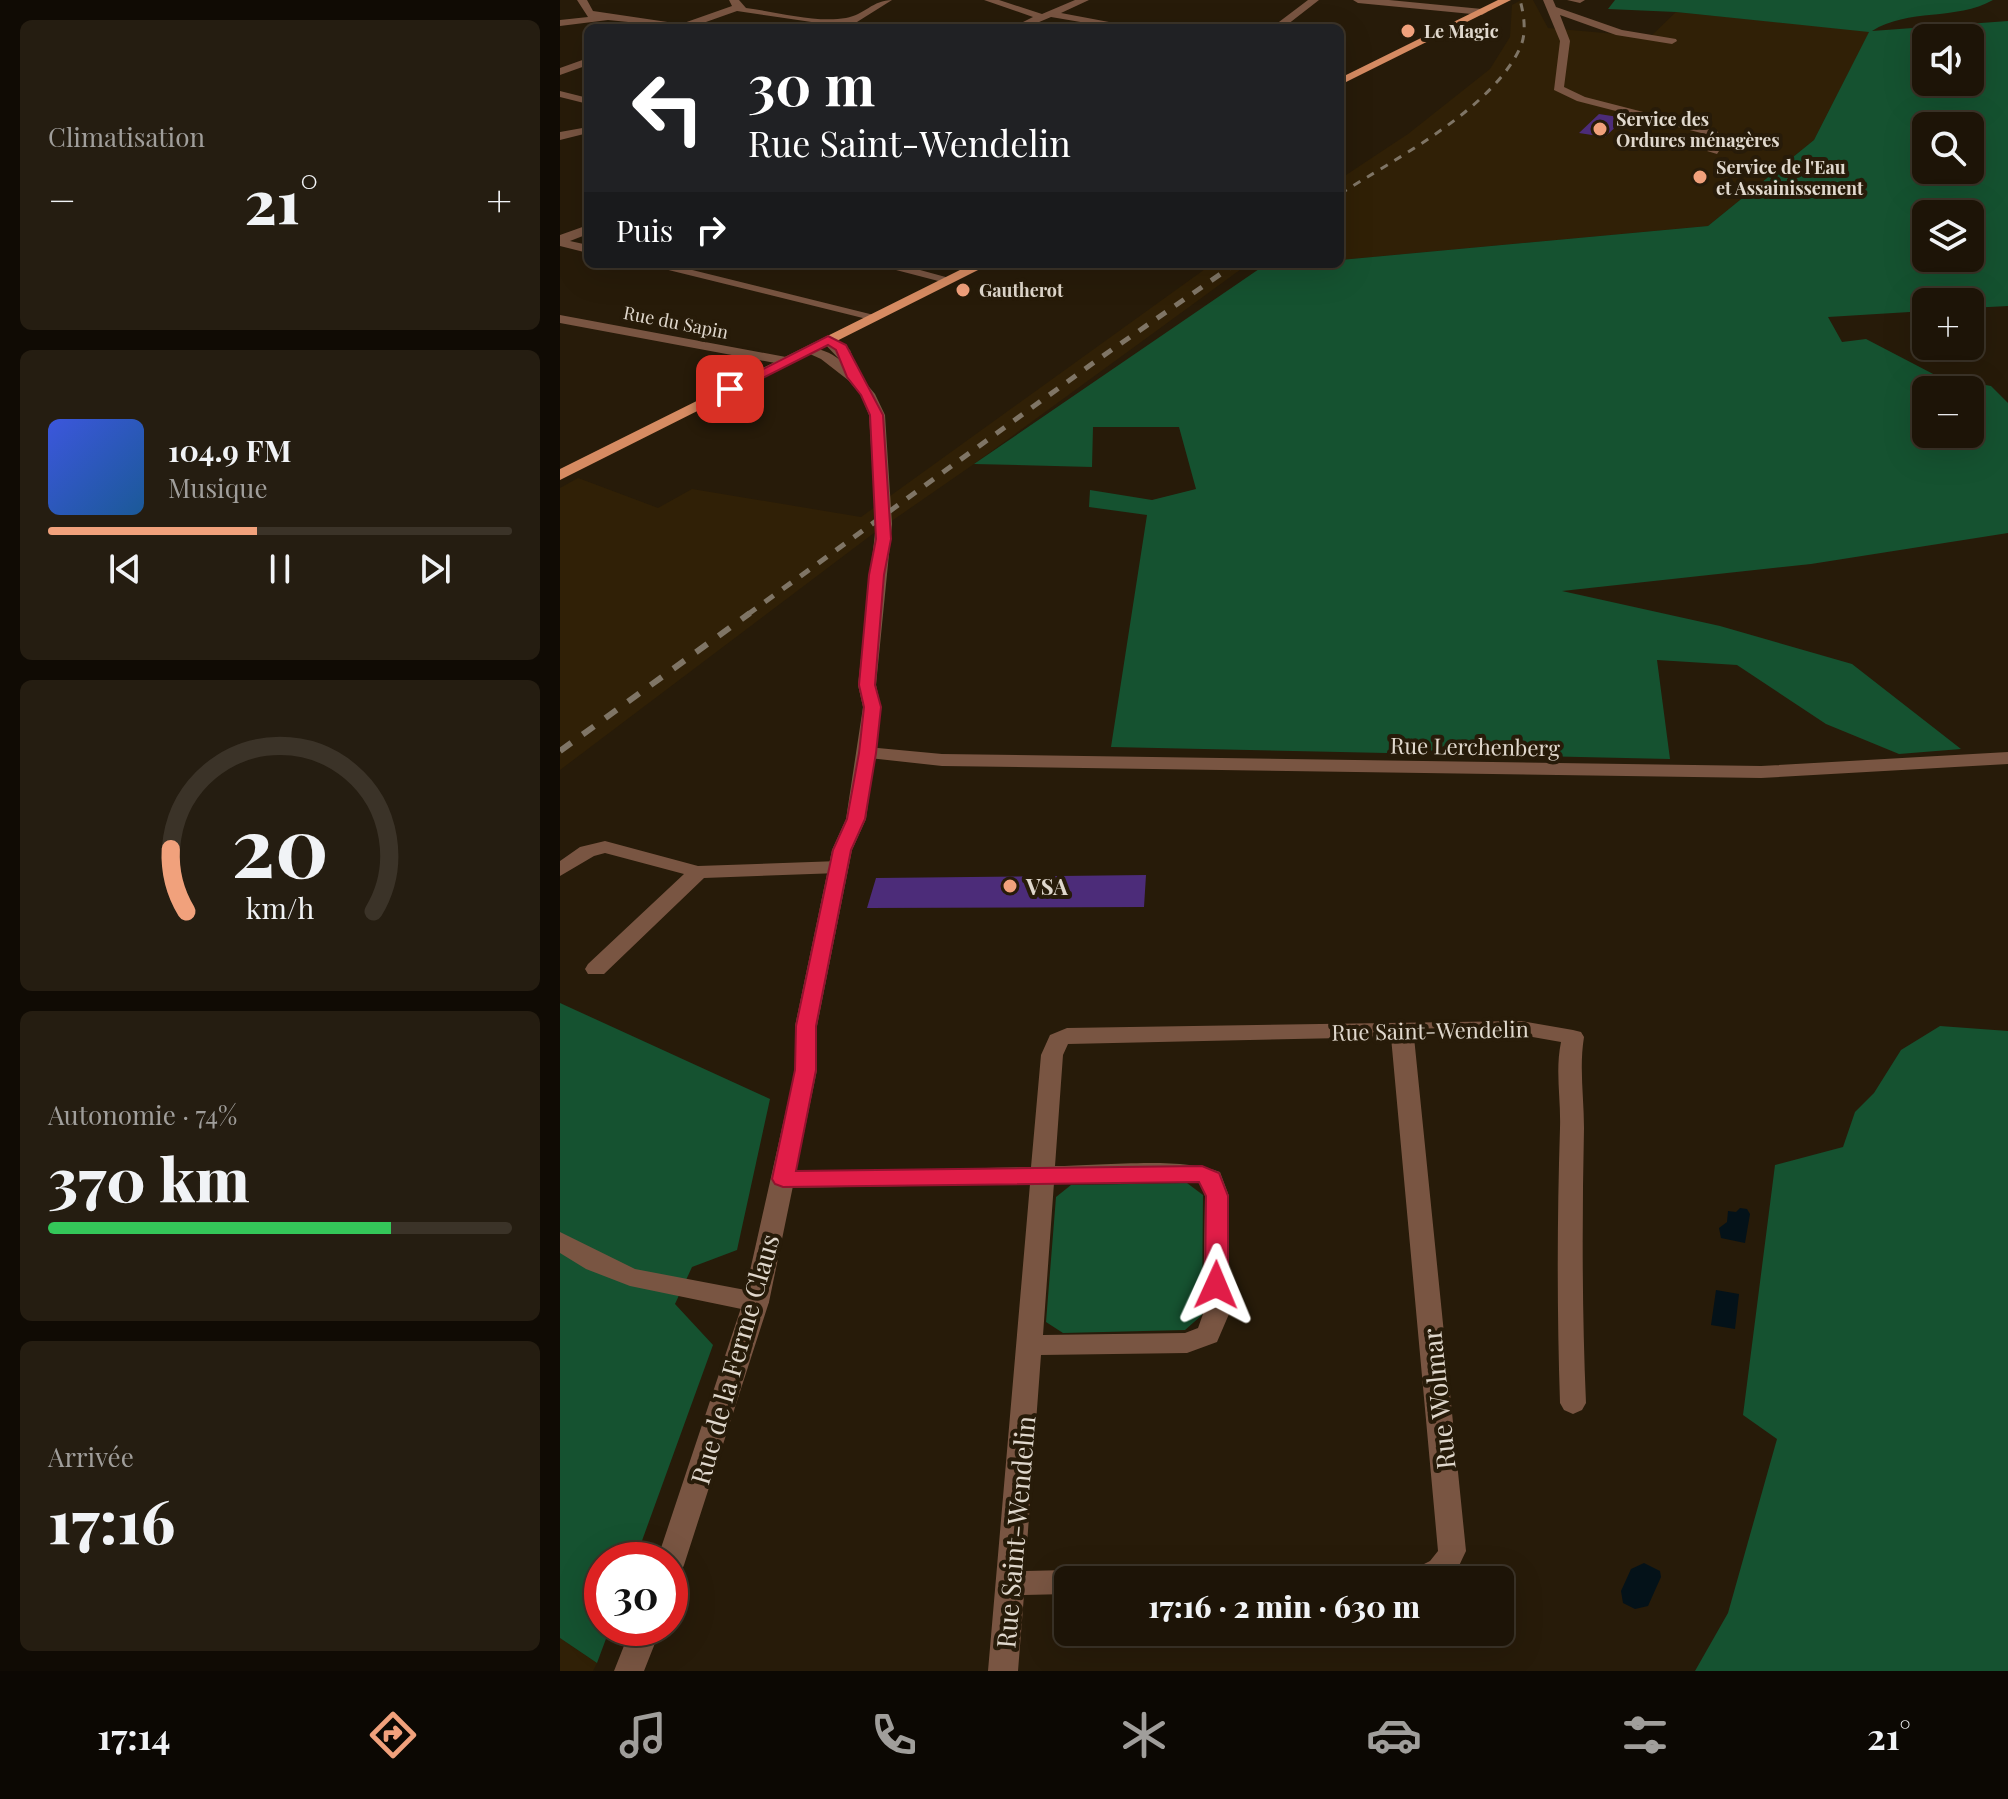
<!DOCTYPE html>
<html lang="fr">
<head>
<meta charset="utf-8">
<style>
  body { margin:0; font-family:"Playfair Display",serif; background:#251d11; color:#f1f3f6; height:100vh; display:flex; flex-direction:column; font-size:30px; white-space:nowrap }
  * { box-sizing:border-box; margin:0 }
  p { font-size:26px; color:#a09e9b }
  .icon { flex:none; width:44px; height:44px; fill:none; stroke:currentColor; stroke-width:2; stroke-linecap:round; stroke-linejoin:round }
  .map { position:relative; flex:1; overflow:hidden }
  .panel { display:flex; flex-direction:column; gap:20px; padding:20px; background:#100b04; width:560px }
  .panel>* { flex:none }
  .top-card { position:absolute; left:24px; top:24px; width:760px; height:244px; border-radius:12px; box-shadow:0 8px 32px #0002,0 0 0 2px #3b3328; background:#202124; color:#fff; overflow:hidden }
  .buttons { position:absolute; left:1352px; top:24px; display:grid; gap:16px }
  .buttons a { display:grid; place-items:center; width:72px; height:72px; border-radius:12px; background:#1d1407; box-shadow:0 8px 32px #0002,0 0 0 2px #3b3328; font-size:40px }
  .speed { position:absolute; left:24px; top:1542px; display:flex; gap:16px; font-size:40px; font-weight:700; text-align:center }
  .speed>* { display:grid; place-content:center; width:104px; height:104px; border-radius:50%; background:#1d1407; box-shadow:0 8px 32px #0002,0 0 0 2px #3b3328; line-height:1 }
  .speed .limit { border:12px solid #d22; background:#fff; color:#111 }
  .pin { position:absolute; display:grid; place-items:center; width:68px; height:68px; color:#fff; margin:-34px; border-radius:16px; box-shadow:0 4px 12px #0006 }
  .me { position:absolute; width:88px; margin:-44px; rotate:1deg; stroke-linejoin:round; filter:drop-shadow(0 0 6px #0008) }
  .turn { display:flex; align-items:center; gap:28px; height:168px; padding:0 32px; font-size:36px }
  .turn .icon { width:104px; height:104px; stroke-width:2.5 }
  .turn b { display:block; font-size:56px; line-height:68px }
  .then { display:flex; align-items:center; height:76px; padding:0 32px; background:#0003; gap:16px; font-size:30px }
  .big { font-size:60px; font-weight:800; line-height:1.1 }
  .panel .tile { flex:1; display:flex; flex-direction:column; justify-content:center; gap:12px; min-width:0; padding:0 28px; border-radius:12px; background:#251d11 }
  .panel .dial { align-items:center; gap:0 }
  .dial svg { height:208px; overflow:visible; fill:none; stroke:#3b3328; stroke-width:7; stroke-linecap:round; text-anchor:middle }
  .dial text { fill:#f1f3f6; stroke:none }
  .song { display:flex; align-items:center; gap:24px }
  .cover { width:96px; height:96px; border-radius:12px; background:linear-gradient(135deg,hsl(230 70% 55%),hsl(210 70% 35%)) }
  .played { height:8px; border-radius:4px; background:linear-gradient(90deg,#f1a17c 45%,#3b3328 45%) }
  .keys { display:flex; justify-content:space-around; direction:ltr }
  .heat { display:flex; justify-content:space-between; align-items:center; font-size:44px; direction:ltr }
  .charge { height:12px; border-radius:6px; background:linear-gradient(90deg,#34c759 74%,#3b3328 0) }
  .trip { position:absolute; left:494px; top:1566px; width:460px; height:80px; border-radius:12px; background:#1d1407; box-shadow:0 8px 32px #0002,0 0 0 2px #3b3328; font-weight:800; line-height:80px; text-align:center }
  .tab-bar { display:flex; height:128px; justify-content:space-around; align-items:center; background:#0c0803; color:#a09e9b }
  .tab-bar .icon { width:56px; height:56px }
  .tab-bar .current { color:#f1a17c }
  .tab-bar b { font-size:36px; color:#f1f3f6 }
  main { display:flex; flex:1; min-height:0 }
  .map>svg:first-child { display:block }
  .built { fill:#302006 }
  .green { fill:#155230; fill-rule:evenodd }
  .water { fill:#041219 }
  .building { fill:#4c2c79 }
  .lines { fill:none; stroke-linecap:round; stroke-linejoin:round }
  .minor { fill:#795542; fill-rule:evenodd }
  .tertiary { fill:#795542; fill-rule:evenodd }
  .primary { fill:#d68b62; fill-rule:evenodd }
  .rail-far2 { stroke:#7f7566; stroke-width:3; stroke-dasharray:8 8; stroke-linecap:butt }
  .rail-far1 { stroke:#7f7566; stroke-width:5; stroke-dasharray:11 11; stroke-linecap:butt }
  .rail { stroke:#7f7566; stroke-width:6; stroke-dasharray:14 14; stroke-linecap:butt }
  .route { fill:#e11d48; stroke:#92132f; stroke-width:2 }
  .poi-dot { fill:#f1a17c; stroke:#271b09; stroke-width:3 }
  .labels { text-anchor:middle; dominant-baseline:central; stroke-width:8; stroke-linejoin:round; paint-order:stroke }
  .far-poi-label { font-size:18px; font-weight:bold; fill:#e0d8cd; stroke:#271b09; text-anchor:start }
  .far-street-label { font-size:18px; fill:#e0d8cd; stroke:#271b09 }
  .street-label { font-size:22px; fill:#e0d8cd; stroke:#271b09 }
  .poi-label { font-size:22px; font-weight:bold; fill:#e0d8cd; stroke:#271b09; text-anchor:start }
  .near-street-label { font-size:26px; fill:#e0d8cd; stroke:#271b09 }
</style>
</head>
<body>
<main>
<section class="panel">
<div class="tile"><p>Climatisation</p>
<div class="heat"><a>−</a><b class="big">21°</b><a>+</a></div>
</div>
<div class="tile">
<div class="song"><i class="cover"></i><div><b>104.9 FM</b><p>Musique</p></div></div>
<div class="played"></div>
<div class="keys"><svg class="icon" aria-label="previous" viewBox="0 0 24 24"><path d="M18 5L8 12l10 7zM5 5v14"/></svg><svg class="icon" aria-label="pause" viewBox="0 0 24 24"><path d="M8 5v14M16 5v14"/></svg><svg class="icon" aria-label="next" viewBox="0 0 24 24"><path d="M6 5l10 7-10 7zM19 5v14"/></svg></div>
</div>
<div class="tile dial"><svg viewBox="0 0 100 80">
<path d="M14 69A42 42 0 1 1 86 69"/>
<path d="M14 69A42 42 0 0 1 8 45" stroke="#f1a17c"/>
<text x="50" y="56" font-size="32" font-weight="700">20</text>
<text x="50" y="72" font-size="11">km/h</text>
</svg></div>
<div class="tile"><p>Autonomie · 74%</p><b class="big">370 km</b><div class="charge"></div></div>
<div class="tile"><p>Arrivée</p><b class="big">17:16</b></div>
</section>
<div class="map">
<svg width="1448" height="1671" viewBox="0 0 1448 1671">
  <rect width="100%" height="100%" fill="#271b09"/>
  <path class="built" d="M 961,0 L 973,0 L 988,28 L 1090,37 L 1116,12 L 1310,31 L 1254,140 L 1148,226 L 780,260 L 780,179 L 848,134 L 930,69 L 950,37 L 952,5 Z
    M 652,264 L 688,264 L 414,464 L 310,536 L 0,770 L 0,488 L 18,478 L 98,508 L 132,489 L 301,517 Z
    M 0,1638 L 37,1663 L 33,1671 L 0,1671 Z"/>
  <path class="green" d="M 1055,0 L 1433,0 C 1396,21 1348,8 1312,31 L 1448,21 L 1448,306 L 1410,308 L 1410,302 L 1366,302 L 1366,311 L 1268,317 L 1282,342 L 1306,339 L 1377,376 L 1431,386 L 1448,403 L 1448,533 L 1251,564 L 1002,591 L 1160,626 L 1292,664 L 1401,749 L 1339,754 L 1266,724 L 1177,665 L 1097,660 L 1110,759 L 551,747 L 587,515 L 529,507 L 530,490 L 592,500 L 636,489 L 619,427 L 533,427 L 532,467 L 414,464 L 702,267 L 780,264 L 780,260 L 1148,226 L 1254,140 L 1309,32 L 1116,12 L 1048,9 ZM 1410,38 L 1410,82 L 1366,82 L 1366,38 ZM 1410,126 L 1410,170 L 1366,170 L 1366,126 ZM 1410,214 L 1410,258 L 1366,258 L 1366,214 ZM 1410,390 L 1410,434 L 1366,434 L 1366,390 Z
    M 0,1003 L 210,1099 L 177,1250 L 132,1267 L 115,1304 L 153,1345 L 75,1560 L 42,1560 L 42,1628 L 50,1628 L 37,1663 L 0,1638 Z
    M 1380,1026 L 1448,1031 L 1448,1671 L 1135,1671 L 1168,1613 L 1217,1439 L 1183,1415 L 1215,1165 L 1283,1147 L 1295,1112 L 1314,1093 L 1341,1050 Z
    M 627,1183 L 643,1195 L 642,1315 L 625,1330 L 503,1333 L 486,1322 L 496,1197 L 511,1185 Z"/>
  <path class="water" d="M 1180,1208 L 1187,1209 L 1190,1214 L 1185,1243 L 1161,1238 L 1159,1228 L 1167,1222 L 1168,1211 L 1176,1212 Z
    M 1156,1290 L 1179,1294 L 1175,1329 L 1151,1325 Z
    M 1084,1563 L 1100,1571 L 1101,1577 L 1088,1606 L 1075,1609 L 1063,1603 L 1061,1591 L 1071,1569 Z"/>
  <path class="building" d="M 1039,114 L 1065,118 L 1045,137 L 1019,133 Z
    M 586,875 L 584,907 L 307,908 L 316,878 Z"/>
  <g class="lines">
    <path class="minor" d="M 17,0 L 27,0 L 33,11 L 121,24 L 172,6 L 169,0 L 179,0 L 186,8 C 218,12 255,23 286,18 C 304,15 313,0 332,0 L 297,22 L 272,25 L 177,11 L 129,28 L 48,20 L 0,26 L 0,20 L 28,17 Z
      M 424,0 L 439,0 L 482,14 L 515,0 L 529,0 L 501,13 L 581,28 L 556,28 L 491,17 L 465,28 L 451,28 L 473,17 Z
      M 748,0 L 759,0 L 723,28 L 711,28 Z
      M 793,0 L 829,0 L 922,9 L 927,12 L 922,15 L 798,3 Z
      M 983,0 L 993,0 L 996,7 L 1062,30 L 1116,39 L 1117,41 L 1112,44 L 1056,35 L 1000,15 L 1010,41 L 1004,87 L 1025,97 L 1157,131 L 1165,142 L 1157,154 L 1147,151 L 1153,142 L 1149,135 L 1017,101 L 994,90 L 1000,41 Z
      M 1007,0 L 1025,0 L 1020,3 Z
      M 28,58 L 28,65 L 0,75 L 0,68 Z
      M 0,91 L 28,98 L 28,104 L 0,97 Z
      M 28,127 L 28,133 L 0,140 L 0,132 Z
      M 28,225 L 28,234 L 10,241 L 28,245 L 28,253 L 0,246 L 0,235 Z
      M 84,264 L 108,264 L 322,317 L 315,321 Z
      M 313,264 L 338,264 L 393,279 L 386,283 Z
      M 0,315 L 226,357 L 233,361 L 226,365 L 0,323 Z
      M 307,747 L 382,754 L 1201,766 L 1448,752 L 1448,764 L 1201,778 L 382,766 L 300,757 L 297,753 Z
      M 45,841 L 138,866 L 279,861 L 289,867 L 279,873 L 144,878 L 44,974 L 28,974 L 25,969 L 28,964 L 124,874 L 45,853 L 34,856 L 0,876 L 0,861 L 20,847 Z
      M 961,1021 L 1013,1030 L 1021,1032 L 1024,1037 C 1019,1068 1024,1097 1024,1128 C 1022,1220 1022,1311 1026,1403 L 1022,1410 L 1013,1414 L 1004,1410 L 1000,1403 C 997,1311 997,1220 1000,1128 C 1001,1099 995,1071 1001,1042 L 961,1035 L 854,1037 L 906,1551 L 897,1570 L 888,1580 L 673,1580 L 677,1571 L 687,1568 L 860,1566 L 870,1561 L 878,1551 L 831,1037 L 508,1044 L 503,1055 L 495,1166 C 538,1166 623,1156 660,1172 L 669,1196 L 669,1314 L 657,1342 L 627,1353 L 481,1355 L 465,1571 L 508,1570 L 518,1573 L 521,1580 L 508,1580 L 508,1594 L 464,1595 L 458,1671 L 428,1671 L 470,1184 L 223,1188 L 214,1185 L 211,1179 L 214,1173 L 471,1167 L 481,1055 L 490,1035 L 507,1028 ZM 619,1181 L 641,1183 L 645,1196 L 643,1314 L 638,1328 L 625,1333 L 483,1335 L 494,1183 Z
      M 0,1232 L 75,1269 L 196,1292 L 205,1295 L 209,1302 L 205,1309 L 196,1312 L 70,1286 L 26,1269 L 0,1253 Z"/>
    <path class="tertiary" d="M 268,336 L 290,350 L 300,376 L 315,394 L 325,415 L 332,524 L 316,685 L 321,707 L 306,819 L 292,850 L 257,1026 L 257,1070 L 209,1302 L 124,1565 L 120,1574 L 110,1577 L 110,1560 L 97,1560 L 183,1302 L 235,1070 L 235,1026 L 272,850 L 286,819 L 303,707 L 298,685 L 316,524 L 309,415 L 301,395 L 288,380 L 261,359 L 241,350 L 248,346 C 260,349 270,352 280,360 L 261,340 Z
      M 71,1628 L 101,1628 L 84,1671 L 54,1671 Z"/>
    <path class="primary" d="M 938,0 L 951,0 L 780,85 L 780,78 Z
      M 412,264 L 430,264 L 0,480 L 0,469 Z"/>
    <path class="rail-far2" d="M 780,194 C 836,158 931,110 960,48 C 967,33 964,15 960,0
      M 673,266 L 676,264"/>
    <path class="rail-far1" d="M 187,615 L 540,358 L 675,264"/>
    <path class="rail" d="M 0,751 L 190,613"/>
  </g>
  <path class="route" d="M 268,336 L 286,345 L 323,415 L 331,539 L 324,575 L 315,685 L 321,707 L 316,753 L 305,819 L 291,850 L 256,1026 L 256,1070 L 236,1171 L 642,1166 L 659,1173 L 668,1196 L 668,1285 L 665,1291 L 656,1293 L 648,1291 L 645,1285 L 646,1196 L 639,1182 L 223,1187 L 215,1184 L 212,1179 L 235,1070 L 236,1026 L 273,850 L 287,819 L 299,753 L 304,707 L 299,685 L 309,575 L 316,539 L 310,415 L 301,395 L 287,377 L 276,350 L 268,345 L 175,392 L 164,389 Z"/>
  <g class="poi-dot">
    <circle cx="848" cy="31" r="8"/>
    <circle cx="1040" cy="129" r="8"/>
    <circle cx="1140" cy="177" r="8"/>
    <circle cx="403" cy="290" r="8"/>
    <circle cx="450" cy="886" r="8"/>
  </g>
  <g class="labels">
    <g class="far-poi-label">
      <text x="864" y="31">Le Magic</text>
      <text x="1056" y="119">Service des<tspan x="1056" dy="21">Ordures ménagères</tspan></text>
      <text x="1156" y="167">Service de l'Eau<tspan x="1156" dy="21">et Assainissement</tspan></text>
      <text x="419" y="290">Gautherot</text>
    </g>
    <g class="far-street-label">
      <text transform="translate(116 322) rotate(11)">Rue du Sapin</text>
    </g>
    <g class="street-label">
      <text transform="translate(915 746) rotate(1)">Rue Lerchenberg</text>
      <text transform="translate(870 1030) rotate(-1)">Rue Saint-Wendelin</text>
    </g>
    <g class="poi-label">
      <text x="466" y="886">VSA</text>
    </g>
    <g class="near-street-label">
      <text transform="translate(174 1359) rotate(-74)">Rue de la Ferme Claus</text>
      <text transform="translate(878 1399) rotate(-96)">Rue Wolmar</text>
      <text transform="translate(455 1532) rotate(-85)">Rue Saint-Wendelin</text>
    </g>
  </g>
</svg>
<div class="buttons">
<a><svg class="icon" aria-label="sound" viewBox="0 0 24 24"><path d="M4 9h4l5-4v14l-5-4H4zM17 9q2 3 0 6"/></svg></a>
<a><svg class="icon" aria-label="search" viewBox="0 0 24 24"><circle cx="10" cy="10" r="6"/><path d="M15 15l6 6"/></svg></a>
<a><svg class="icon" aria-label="layers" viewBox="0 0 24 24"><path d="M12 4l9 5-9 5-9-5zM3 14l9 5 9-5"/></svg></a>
<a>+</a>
<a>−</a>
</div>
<div class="speed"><div class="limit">30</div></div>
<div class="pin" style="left:170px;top:389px;background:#d93025"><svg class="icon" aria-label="arrive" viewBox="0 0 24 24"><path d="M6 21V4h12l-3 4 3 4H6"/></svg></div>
<svg class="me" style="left:656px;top:1285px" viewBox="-20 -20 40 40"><path d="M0-17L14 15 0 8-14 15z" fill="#e11d48" stroke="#fff" stroke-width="4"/></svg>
<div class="trip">17:16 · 2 min · 630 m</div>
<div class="top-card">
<div class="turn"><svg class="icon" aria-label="left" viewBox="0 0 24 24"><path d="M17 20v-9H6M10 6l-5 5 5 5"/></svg><div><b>30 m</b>Rue Saint-Wendelin</div></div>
<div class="then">Puis<svg class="icon" aria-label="right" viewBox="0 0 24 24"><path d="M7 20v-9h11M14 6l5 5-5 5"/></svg></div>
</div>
</div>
</main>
<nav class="tab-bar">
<b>17:14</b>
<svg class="icon current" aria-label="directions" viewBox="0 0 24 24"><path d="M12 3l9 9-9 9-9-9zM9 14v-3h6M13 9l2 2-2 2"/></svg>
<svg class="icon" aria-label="music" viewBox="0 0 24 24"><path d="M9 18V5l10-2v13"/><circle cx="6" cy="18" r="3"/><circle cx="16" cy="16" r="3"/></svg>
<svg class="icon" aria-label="phone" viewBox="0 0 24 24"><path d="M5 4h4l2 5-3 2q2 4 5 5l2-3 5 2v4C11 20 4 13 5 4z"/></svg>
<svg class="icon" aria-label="climate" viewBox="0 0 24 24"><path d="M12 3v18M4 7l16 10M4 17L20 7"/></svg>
<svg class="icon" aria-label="car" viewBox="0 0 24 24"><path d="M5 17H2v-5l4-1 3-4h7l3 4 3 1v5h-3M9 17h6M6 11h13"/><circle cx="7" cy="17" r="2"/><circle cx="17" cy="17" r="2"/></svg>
<svg class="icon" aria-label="filters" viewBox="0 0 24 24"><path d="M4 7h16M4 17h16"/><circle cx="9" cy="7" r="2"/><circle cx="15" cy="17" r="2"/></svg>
<b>21°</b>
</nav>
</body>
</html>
